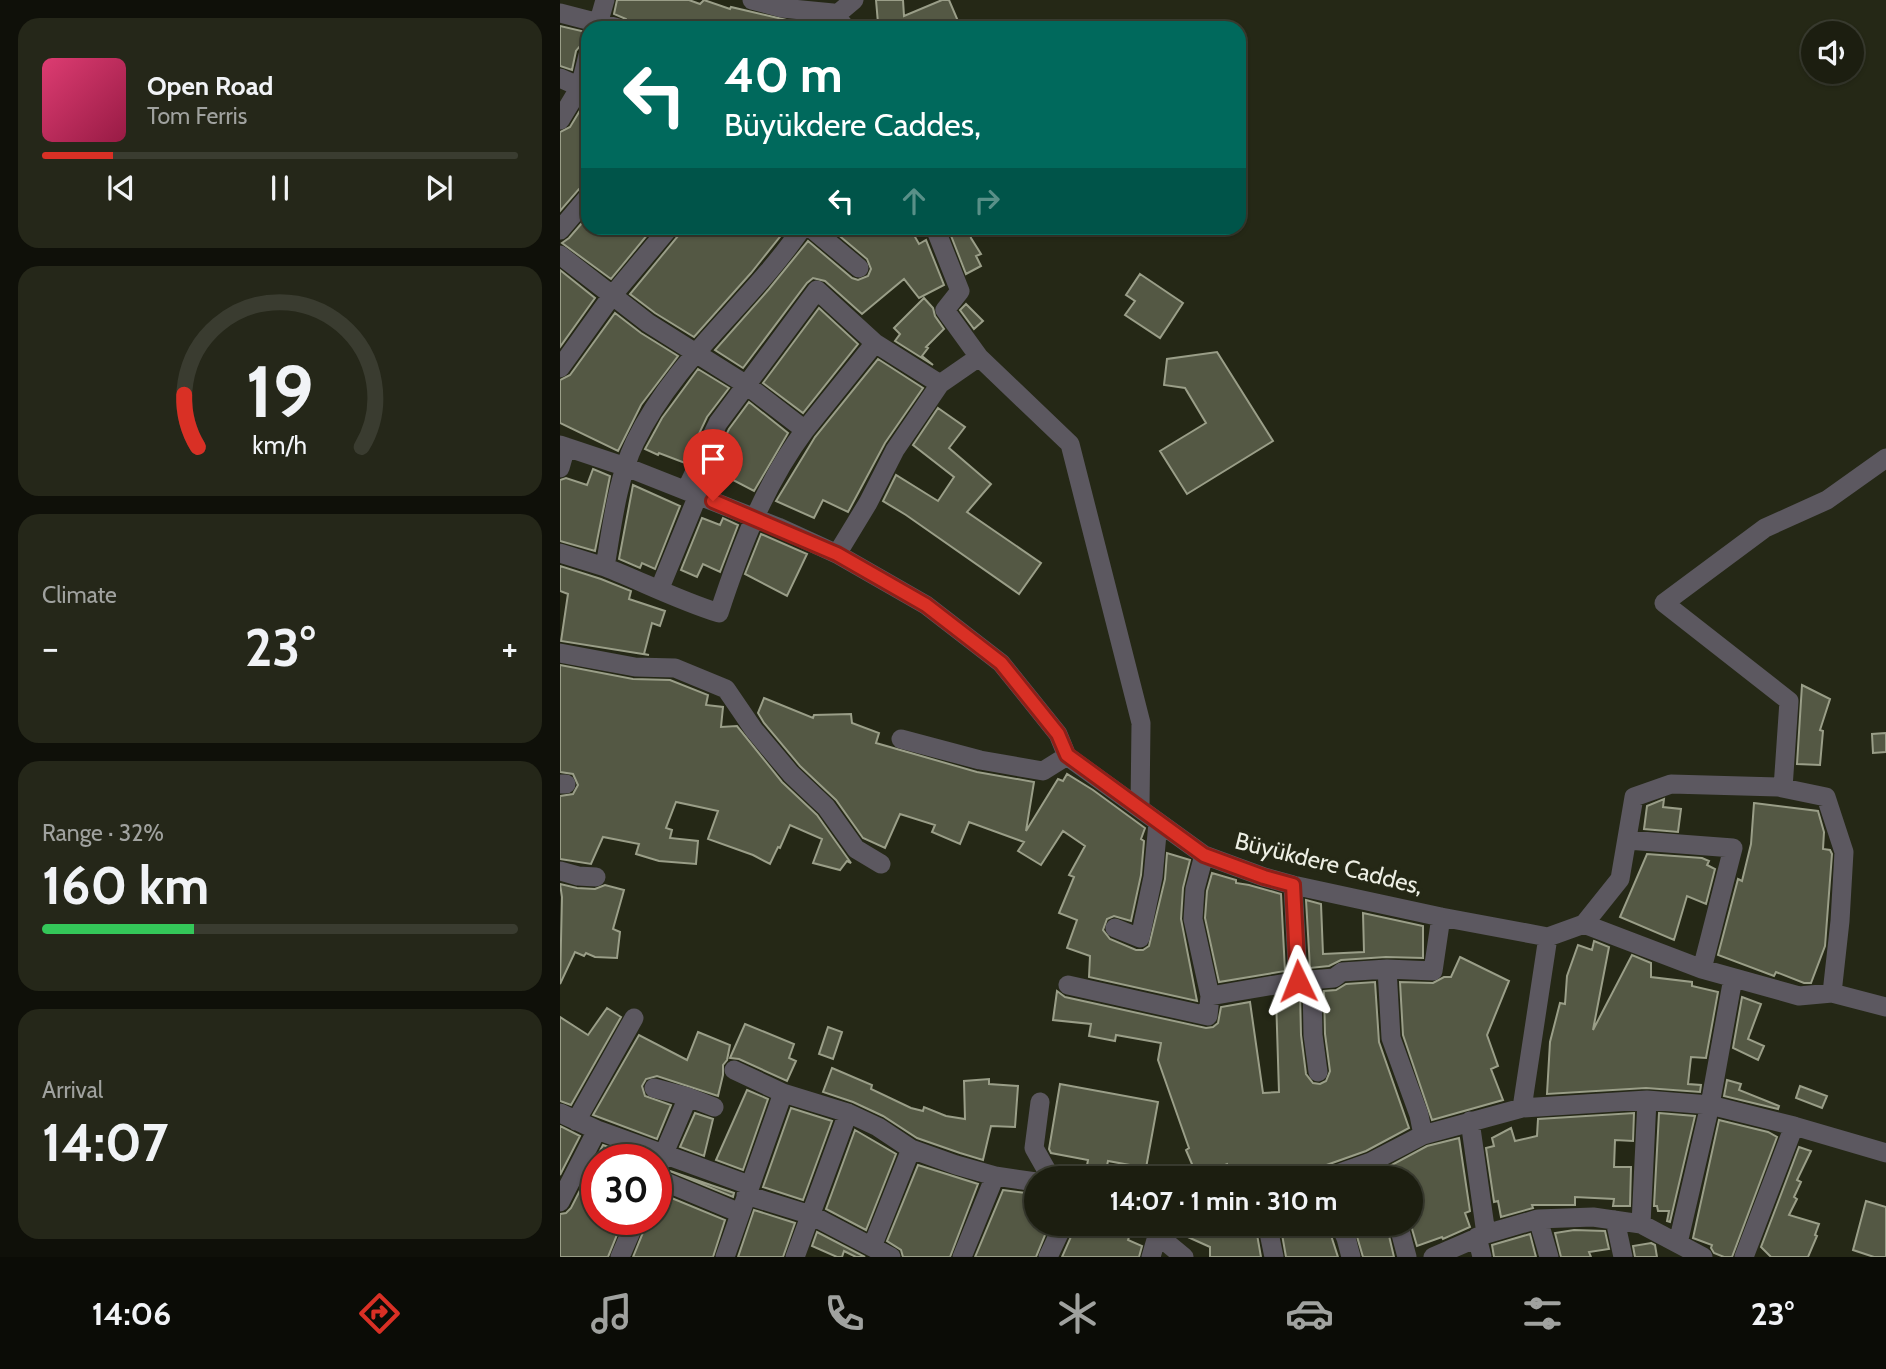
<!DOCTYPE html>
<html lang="en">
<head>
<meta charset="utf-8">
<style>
  body { margin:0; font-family:Cabin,sans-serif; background:#252719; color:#f1f3f6; height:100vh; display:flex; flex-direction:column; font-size:26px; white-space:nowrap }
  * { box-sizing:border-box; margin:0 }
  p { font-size:23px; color:#a0a29f }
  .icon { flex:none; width:38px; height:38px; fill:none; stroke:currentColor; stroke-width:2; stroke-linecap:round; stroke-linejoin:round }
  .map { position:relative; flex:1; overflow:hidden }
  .side { display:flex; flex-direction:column; gap:18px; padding:18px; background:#0f1009; width:560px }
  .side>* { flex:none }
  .banner { position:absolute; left:21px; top:21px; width:665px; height:214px; border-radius:21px; box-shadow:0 2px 5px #0004,0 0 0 2px #3a3c30; background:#00695c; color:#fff; overflow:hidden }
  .fabs { position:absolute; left:1241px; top:21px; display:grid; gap:14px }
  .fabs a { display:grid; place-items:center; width:63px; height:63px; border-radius:50%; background:#1c1e10; box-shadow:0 2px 5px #0004,0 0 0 2px #3a3c30; font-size:35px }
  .speed { position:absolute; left:21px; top:1144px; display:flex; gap:14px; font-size:35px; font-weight:700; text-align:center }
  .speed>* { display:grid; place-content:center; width:91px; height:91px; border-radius:50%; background:#1c1e10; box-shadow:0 2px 5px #0004,0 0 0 2px #3a3c30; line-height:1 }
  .speed .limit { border:10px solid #d22; background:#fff; color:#111 }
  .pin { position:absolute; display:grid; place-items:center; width:60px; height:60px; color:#fff; margin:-72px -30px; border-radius:50% 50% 50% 0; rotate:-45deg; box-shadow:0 0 7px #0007 }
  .pin .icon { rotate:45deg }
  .me { position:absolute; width:77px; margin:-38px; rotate:358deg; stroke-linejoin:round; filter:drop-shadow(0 0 5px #0008) }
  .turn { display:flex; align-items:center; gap:24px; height:147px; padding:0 28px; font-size:32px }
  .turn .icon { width:91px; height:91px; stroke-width:2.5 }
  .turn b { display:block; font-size:49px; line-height:60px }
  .lanes { display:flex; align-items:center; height:66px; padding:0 28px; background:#0003; justify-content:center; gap:35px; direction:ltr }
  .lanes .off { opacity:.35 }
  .big { font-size:52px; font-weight:700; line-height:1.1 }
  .side .tile { flex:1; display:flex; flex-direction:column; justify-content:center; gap:10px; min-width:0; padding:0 24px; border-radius:21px; background:#252719 }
  .side .dial { align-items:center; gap:0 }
  .dial svg { height:182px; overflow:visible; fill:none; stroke:#3a3c30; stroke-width:7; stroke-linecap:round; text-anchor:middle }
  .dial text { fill:#f1f3f6; stroke:none }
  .song { display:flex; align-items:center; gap:21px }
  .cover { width:84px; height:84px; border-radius:10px; background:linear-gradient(135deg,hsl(340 70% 55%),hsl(340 70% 35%)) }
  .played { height:7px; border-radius:4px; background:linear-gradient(90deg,#d93025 15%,#3a3c30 15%) }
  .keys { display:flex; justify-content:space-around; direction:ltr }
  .heat { display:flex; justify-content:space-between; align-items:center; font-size:38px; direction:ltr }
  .charge { height:10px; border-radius:5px; background:linear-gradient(90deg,#34c759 32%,#3a3c30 0) }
  .trip { position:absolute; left:464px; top:1166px; width:399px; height:70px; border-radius:35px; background:#1c1e10; box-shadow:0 2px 5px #0004,0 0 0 2px #3a3c30; font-weight:700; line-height:70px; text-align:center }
  .menu { display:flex; height:112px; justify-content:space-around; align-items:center; background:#0b0c06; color:#a0a29f }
  .menu .icon { width:49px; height:49px }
  .menu .selected { color:#d93025 }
  .menu b { font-size:32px; color:#f1f3f6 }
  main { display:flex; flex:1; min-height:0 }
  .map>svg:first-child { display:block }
  .building { fill:#545844; stroke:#9a9e88; stroke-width:2 }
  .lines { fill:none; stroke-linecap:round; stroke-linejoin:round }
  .minor { stroke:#5c5860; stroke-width:19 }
  .route-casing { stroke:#8d1f18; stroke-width:18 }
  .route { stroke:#d93025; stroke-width:12 }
  .labels { text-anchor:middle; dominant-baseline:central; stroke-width:7; stroke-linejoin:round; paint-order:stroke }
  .street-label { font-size:24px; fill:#edefe4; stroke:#252816 }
</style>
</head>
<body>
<main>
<section class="side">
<div class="tile">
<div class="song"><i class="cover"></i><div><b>Open Road</b><p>Tom Ferris</p></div></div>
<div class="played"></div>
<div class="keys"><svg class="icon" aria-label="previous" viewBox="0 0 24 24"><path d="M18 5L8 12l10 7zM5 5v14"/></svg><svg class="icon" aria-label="pause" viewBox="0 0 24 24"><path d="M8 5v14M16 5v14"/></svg><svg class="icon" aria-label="next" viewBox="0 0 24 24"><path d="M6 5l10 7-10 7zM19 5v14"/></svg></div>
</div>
<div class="tile dial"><svg viewBox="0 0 100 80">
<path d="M14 69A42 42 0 1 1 86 69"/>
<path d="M14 69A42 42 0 0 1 8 46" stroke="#d93025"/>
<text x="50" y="56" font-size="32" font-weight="700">19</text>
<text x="50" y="72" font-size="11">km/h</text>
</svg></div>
<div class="tile"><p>Climate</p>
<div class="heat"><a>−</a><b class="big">23°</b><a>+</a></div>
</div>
<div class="tile"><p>Range · 32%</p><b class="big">160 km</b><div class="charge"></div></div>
<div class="tile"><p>Arrival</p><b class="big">14:07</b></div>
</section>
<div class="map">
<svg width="1326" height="1257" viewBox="0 0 1326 1257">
  <rect width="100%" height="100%" fill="#252816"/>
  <path class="building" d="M 57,0 L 129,0 L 140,4 L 144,0 L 170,9 L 171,7 L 231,21 L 246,27 L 70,28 L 66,19 L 54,14 Z
    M 316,0 L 343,0 L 344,16 L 382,0 L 389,0 L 401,28 L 368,28 L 365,21 L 318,23 Z
    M 0,26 L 26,32 L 28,36 L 28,43 L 20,46 L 16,51 L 12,70 L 0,66 Z
    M 28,97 L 28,185 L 19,189 L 0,211 L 0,132 L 10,127 Z
    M 28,216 L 28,228 L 93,228 L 51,279 L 2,243 L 9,238 Z
    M 121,228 L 227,228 L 191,273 L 134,337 L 95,313 L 70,294 L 118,236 Z
    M 270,228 L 350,228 L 359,244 L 366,240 L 384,285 L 359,298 L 344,279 L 302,314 L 265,281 L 253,278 L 247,283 L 183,368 L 155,350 L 209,289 L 248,241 L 292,278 L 298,280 L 308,276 L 311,269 L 307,259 Z
    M 388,228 L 409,228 L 411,238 L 421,254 L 416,256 L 421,266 L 406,274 Z
    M 0,270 L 35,298 L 0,347 Z
    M 580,274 L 623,303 L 600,338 L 565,315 L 575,301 L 566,295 Z
    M 364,298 L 373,308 L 375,316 L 384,329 L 366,347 L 368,348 L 362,356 L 373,365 L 335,341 L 340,334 L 334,328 Z
    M 406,304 L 423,321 L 414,329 L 400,310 Z
    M 259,308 L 298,344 L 243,413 L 203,383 Z
    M 55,313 L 81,333 L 118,356 L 81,405 L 58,451 L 0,423 L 0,380 L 10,375 Z
    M 657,352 L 713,441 L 627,494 L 600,451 L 646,423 L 625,388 L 604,385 L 607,359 Z
    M 318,359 L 363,388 L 325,443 L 288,512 L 263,500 L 254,518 L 216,501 L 255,437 Z
    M 138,369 L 169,388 L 147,417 L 125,463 L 99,453 L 98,455 L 85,449 L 102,418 Z
    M 189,402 L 228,433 L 194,491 L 150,468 L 169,429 Z
    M 378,408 L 405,427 L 389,448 L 431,484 L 407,512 L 481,563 L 459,594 L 346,515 L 323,501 L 336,475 L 378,501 L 394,477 L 353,445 Z
    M 33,469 L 50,476 L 35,551 L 0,541 L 0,480 L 6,478 L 27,485 Z
    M 73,485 L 120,506 L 95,569 L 82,563 L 80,568 L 59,559 Z
    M 142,518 L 160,525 L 163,518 L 178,525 L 160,572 L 143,564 L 137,577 L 121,570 Z
    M 201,534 L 247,554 L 227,596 L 185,574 Z
    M 0,566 L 41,579 L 71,591 L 69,599 L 105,611 L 100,626 L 92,623 L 84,654 L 89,655 L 1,641 L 8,594 L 0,591 Z
    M 0,665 L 73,679 L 110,680 L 148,695 L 146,705 L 163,707 L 161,727 L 177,726 L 222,782 L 257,815 L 291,863 L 287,861 L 280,870 L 253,863 L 262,839 L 230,825 L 220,848 L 218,847 L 210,864 L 193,855 L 148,839 L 158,811 L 116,802 L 106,828 L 112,830 L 110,838 L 138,841 L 136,864 L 99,861 L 76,854 L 79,844 L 43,837 L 31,864 L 0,859 L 0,796 L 13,794 L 18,785 L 13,774 L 0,772 Z
    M 1242,685 L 1270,699 L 1260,730 L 1263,731 L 1260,765 L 1237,764 Z
    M 204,698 L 253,718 L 254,715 L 291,714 L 292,723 L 319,733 L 316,743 L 417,772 L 474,782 L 466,831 L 498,779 L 503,781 L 507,774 L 533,790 L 585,828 L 581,839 L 584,841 L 581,875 L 571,921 L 554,916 L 547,919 L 543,930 L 550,939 L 576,950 L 583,950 L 589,946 L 605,879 L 607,853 L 630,860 L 623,888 L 621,919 L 637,1001 L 529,977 L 530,956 L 507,948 L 517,920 L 499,913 L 514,877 L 509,875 L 525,846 L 503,831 L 481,865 L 458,851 L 464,842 L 409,822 L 400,844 L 372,832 L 375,825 L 340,814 L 325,848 L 303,838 L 276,800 L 240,766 L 204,723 L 198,713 Z
    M 1326,733 L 1326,752 L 1313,753 L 1312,734 Z
    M 1104,799 L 1103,807 L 1121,809 L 1118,832 L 1084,829 L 1087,806 Z
    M 1194,803 L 1258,811 L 1264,832 L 1263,849 L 1270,850 L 1272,854 L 1265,946 L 1251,983 L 1244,983 L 1216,972 L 1214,976 L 1158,955 L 1178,879 L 1182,881 L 1191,844 Z
    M 1087,854 L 1142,858 L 1149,861 L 1147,865 L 1155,869 L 1146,904 L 1127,896 L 1114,940 L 1060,917 Z
    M 652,873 L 676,880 L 676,883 L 689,885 L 721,894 L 725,971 L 659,982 L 645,918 L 647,891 Z
    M 0,884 L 17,888 L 35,889 L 45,885 L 64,890 L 53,929 L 60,932 L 57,958 L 35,957 L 26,953 L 24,956 L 15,952 L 0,984 L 2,897 Z
    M 746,900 L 761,904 L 763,954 L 804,952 L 803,913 L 863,926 L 863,958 L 826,957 L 781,960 L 769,966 L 750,968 Z
    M 1034,941 L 1049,947 L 1033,1030 L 1072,955 L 1091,963 L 1091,977 L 1132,982 L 1132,986 L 1158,992 L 1146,1058 L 1131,1057 L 1128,1084 L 1141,1085 L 1140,1092 L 1086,1088 L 987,1094 L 990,1042 L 1000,1003 L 1005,1004 L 1007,976 L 1018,945 L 1032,950 Z
    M 900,957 L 949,981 L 927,1035 L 938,1066 L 931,1069 L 943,1100 L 872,1120 L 843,1035 L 840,982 L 873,983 L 884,977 L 891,977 Z
    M 815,982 L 819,1042 L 849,1128 L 806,1151 L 761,1167 L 756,1171 L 754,1178 L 728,1178 L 727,1171 L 706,1178 L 670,1178 L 667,1164 L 637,1176 L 626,1150 L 629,1148 L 598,1060 L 601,1043 L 556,1035 L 555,1041 L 529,1036 L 531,1024 L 493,1020 L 497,991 L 505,997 L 646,1028 L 653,1027 L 658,1023 L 661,1007 L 690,1002 L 703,1093 L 719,1092 L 716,997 L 740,993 L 741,1035 L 746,1074 L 753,1083 L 760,1084 L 766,1081 L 770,1071 L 765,1034 L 764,991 L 776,990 L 786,984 Z
    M 1182,997 L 1201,1004 L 1188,1039 L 1204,1046 L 1198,1060 L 1173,1048 Z
    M 47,1008 L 61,1017 L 11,1105 L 0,1101 L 0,1017 L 28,1035 Z
    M 185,1024 L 234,1044 L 229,1058 L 236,1061 L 227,1081 L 179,1059 L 170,1058 Z
    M 268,1027 L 282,1032 L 273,1059 L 259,1054 Z
    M 138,1032 L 170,1045 L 167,1060 L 163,1065 L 163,1075 L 158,1096 L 97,1076 L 86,1079 L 82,1086 L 85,1096 L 111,1105 L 97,1139 L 33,1115 L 79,1035 L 127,1060 Z
    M 272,1068 L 312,1085 L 311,1089 L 351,1108 L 363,1111 L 364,1107 L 386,1116 L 405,1119 L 404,1081 L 429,1079 L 429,1084 L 458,1086 L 455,1127 L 431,1126 L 423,1160 L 400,1153 L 357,1138 L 323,1116 L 293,1102 L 263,1092 Z
    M 1167,1080 L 1181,1084 L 1179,1090 L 1219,1106 L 1218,1109 L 1164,1096 Z
    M 500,1084 L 598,1102 L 586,1168 L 548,1161 L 545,1175 L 526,1171 L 528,1160 L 491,1153 L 489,1149 Z
    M 1240,1086 L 1267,1096 L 1262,1108 L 1236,1098 Z
    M 187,1090 L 208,1099 L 183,1170 L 156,1160 Z
    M 231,1108 L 272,1121 L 243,1200 L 203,1187 Z
    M 135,1113 L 153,1119 L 144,1156 L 120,1147 Z
    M 1074,1113 L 1073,1141 L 1055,1140 L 1054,1167 L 1071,1167 L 1070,1206 L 1053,1206 L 1054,1199 L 1015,1197 L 1015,1205 L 972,1205 L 973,1208 L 941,1217 L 938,1201 L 934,1202 L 926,1148 L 934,1146 L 932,1138 L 951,1128 L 955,1141 L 977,1136 L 978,1119 Z
    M 1099,1113 L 1135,1116 L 1110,1222 L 1107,1221 L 1109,1211 L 1098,1211 L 1097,1206 L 1094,1206 Z
    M 1159,1120 L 1208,1132 L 1217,1137 L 1172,1257 L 1164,1257 L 1154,1253 L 1151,1248 L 1152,1245 L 1133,1238 Z
    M 0,1126 L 20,1136 L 0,1175 Z
    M 295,1130 L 336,1154 L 306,1230 L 266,1209 Z
    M 899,1138 L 910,1211 L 905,1213 L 910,1227 L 883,1239 L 882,1237 L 857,1246 L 850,1222 L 850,1178 L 829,1178 L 826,1168 L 867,1146 Z
    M 43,1145 L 85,1160 L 37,1160 L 37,1220 L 63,1220 L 48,1257 L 0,1257 L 0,1214 L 6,1213 L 11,1208 Z
    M 1239,1147 L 1251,1151 L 1237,1180 L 1241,1182 L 1234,1197 L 1237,1199 L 1229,1215 L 1259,1224 L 1255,1235 L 1257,1236 L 1248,1257 L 1211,1257 L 1201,1247 Z
    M 358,1165 L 418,1184 L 390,1257 L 343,1257 L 341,1250 L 327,1241 Z
    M 110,1171 L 174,1193 L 173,1197 Z
    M 443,1190 L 466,1193 L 476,1197 L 476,1223 L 490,1223 L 476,1257 L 415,1257 Z
    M 97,1192 L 165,1220 L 153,1257 L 73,1257 L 88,1220 L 96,1220 Z
    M 1306,1201 L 1326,1207 L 1326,1257 L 1314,1257 L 1293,1250 Z
    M 194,1210 L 235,1223 L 223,1257 L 178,1257 Z
    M 517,1223 L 571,1223 L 572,1229 L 568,1240 L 582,1246 L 579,1257 L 502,1257 Z
    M 626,1223 L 695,1223 L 701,1257 L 650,1257 L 650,1247 L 621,1234 Z
    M 720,1223 L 767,1223 L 778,1257 L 726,1257 Z
    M 793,1223 L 826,1223 L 834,1257 L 803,1257 Z
    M 1014,1230 L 1045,1231 L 1049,1249 L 1029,1252 L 1031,1257 L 1001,1257 L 995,1233 Z
    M 257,1232 L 305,1257 L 296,1257 L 284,1251 L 282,1257 L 277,1257 L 252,1246 Z
    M 970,1234 L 976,1257 L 934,1257 L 932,1245 Z
    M 1091,1243 L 1095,1245 L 1097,1257 L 1075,1257 L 1073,1246 Z"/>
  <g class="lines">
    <path class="minor" d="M 192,0 L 222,8 L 273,13 L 286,28
      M 0,13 L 58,28
      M 275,16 L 294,0
      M 37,28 L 45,0
      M 0,78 L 20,87
      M 0,120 L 20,87 L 28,55
      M 251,228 L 299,268
      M 375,228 L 400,291 L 385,310 L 419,357 L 510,444 L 581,723 L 580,808
      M 0,230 L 28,197
      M 0,255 L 88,323 L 185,384 L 245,430 C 204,485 180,549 159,613 C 120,601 83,582 45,567
      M 315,343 L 380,384
      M 0,368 L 51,297 L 109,228
      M 0,445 L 66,467 L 218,527 L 277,554 L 366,605 L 441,663 L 498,734 L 507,756 L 644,855 L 704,877 L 733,885 L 881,917 L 988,937 L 962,1108 L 1087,1100 L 1150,1105 L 1234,1126 L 1326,1153
      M 0,468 L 6,447
      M 126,490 L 158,423 L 257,290 L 315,343 L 245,430
      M 0,553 L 45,567 C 52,526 57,480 75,442 C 115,359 191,303 242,228
      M 277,554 L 308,503 L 335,450 L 380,384 L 419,357
      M 100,588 L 138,495
      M 0,653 L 75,667 L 115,668 L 166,689 L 194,730 L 231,774 L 266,807 L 296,849 L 321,864
      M 341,739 L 420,760 L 483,771 L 507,756
      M 0,784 L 6,784
      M 1223,788 L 1229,701 L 1104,603 L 1205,528 L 1267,500 L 1326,458
      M 1067,840 L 1173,848 L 1142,969
      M 644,855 L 635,889 L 633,919 L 650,996 L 738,981 L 774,978 L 782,972 L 827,969
      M 0,871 L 18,876 L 36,877
      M 733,885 L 738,981
      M 1024,924 L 1060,879 L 1074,797 L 1111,784 L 1218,787 L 1266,797 L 1284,852 L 1280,921 L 1272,993
      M 555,928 L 580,938 L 593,877 L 598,823
      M 988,937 L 1024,924 L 1142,969 L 1239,996 L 1272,993 L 1326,1007
      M 752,980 L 753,1035 L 758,1072
      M 508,985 L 648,1016 L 650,996
      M 174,1070 L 223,1093 L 288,1113 L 318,1127 L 351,1149 L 396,1165 L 435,1176 L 476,1182
      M 94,1088 L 128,1097 L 96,1172
      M 128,1097 L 154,1107
      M 480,1102 L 474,1148 L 491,1178
      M 0,1113 L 37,1130 L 189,1185
      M 16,1121 L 74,1018
      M 910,1121 L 926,1234
      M 863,1135 L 859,1115 L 831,1038 L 827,969 L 873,971 L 881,917
      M 96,1178 L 180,1213
      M 766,1178 L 811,1162
      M 817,1178 L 811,1162 L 863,1135 L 962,1108
      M 186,1195 L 251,1215 L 331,1257
      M 0,1202 L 37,1130
      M 978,1219 L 989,1257
      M 1055,1220 L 1063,1257
      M 583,1223 L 624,1257
      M 707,1223 L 714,1257
      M 779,1223 L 786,1238 L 791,1257
      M 838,1223 L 847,1257
      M 1081,1224 L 1087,1100
      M 917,1237 L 922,1257
      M 1118,1243 L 1150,1105 L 1173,978
      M 312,1247 L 351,1149
      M 60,1257 L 76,1220
      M 165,1257 L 223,1093
      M 235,1257 L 288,1113
      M 402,1257 L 435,1176
      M 488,1257 L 504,1223
      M 591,1257 L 597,1236
      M 873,1257 L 926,1234 L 978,1219 L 1033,1217 L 1081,1224 L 1143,1257
      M 1184,1257 L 1234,1126"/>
  </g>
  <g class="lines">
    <defs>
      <path id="route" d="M 153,501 L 277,554 L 366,605 L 441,663 L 498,734 L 507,755 L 644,855 L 704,877 L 733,885 L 738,981"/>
    </defs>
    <use href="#route" class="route-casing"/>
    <use href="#route" class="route"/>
  </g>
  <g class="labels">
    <g class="street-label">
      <text transform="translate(769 863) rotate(14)">Büyükdere Caddes,</text>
    </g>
  </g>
</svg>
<div class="fabs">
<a><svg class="icon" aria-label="sound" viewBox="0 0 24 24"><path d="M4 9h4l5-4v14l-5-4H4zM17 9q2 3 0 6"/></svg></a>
</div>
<div class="speed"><div class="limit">30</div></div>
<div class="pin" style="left:153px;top:501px;background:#d93025"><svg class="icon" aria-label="arrive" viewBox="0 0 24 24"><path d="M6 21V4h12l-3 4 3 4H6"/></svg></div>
<svg class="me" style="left:738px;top:981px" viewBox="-20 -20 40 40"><path d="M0-17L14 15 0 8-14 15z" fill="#d93025" stroke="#fff" stroke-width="4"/></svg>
<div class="trip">14:07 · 1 min · 310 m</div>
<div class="banner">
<div class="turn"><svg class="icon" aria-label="left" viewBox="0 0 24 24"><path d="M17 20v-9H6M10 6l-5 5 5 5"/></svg><div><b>40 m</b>Büyükdere Caddes,</div></div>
<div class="lanes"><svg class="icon" aria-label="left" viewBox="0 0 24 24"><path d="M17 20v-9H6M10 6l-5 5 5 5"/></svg><svg class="icon off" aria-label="ahead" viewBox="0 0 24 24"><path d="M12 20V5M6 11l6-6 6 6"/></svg><svg class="icon off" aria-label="right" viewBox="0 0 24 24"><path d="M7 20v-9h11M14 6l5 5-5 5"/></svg></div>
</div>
</div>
</main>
<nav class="menu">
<b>14:06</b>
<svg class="icon selected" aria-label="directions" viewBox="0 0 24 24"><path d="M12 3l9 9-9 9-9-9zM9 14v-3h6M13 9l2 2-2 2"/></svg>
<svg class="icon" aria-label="music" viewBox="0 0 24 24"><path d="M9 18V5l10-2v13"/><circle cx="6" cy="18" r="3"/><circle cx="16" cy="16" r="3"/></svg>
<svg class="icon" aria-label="phone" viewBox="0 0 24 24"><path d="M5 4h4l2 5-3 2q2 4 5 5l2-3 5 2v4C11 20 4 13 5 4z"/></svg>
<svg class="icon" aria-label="climate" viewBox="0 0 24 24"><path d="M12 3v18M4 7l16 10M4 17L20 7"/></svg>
<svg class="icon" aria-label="car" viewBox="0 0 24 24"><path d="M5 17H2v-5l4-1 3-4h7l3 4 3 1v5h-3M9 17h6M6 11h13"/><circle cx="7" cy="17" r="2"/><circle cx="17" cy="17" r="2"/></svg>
<svg class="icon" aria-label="filters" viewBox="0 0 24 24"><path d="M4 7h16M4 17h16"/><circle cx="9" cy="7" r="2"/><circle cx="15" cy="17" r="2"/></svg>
<b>23°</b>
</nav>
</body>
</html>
